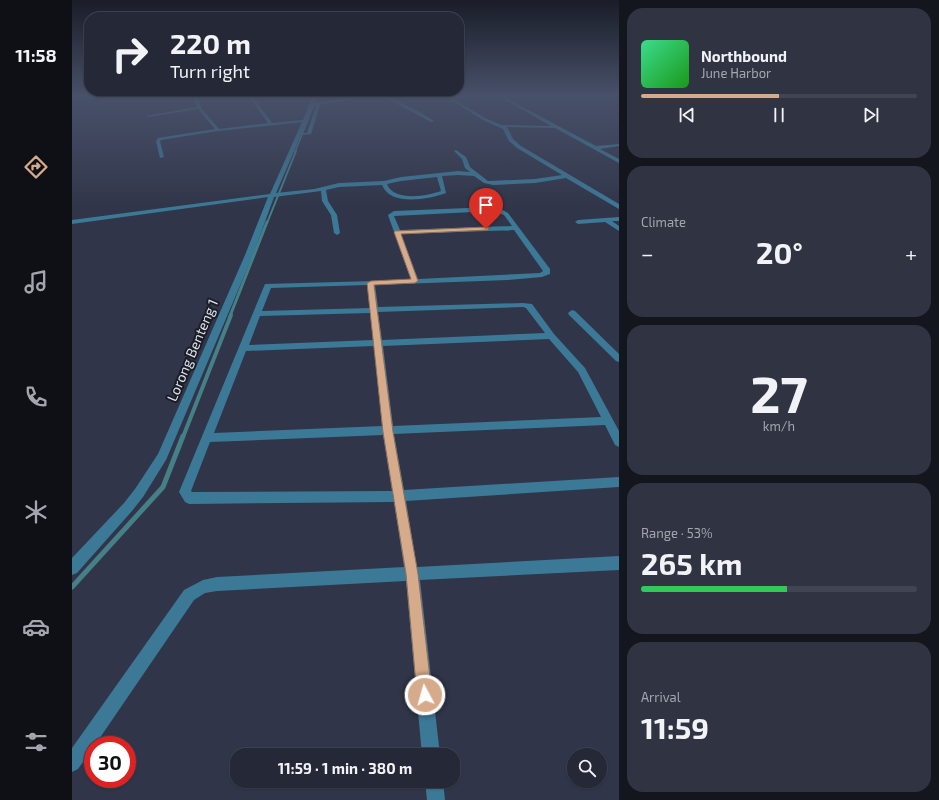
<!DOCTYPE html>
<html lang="en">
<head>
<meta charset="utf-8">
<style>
  body { margin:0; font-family:"Exo 2",sans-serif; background:#303442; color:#f1f3f6; height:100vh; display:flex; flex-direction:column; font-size:15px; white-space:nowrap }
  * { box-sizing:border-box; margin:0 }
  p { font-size:13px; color:#a3a6ad }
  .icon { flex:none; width:22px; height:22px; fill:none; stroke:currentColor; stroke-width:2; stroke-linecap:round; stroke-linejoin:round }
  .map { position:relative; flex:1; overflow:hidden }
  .drawer { display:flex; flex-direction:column; gap:8px; padding:8px; background:#14161e; width:320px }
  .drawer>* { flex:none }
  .banner { position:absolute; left:12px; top:12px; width:380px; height:84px; border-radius:16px; box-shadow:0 1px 3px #0004,0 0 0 1px #414452; background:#242837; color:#f1f3f6; overflow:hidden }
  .fabs { position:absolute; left:495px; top:748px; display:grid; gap:8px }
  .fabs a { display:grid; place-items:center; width:40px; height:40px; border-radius:50%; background:#242837; box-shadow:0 1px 3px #0004,0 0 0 1px #414452; font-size:20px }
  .speed { position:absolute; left:12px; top:736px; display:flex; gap:8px; font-size:20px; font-weight:700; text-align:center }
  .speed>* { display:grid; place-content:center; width:52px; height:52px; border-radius:50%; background:#242837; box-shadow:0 1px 3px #0004,0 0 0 1px #414452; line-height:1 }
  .speed .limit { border:6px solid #d22; background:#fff; color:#111 }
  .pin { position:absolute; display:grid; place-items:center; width:34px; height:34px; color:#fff; margin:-41px -17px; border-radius:50% 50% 50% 0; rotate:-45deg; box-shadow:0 0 4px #0007 }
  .pin .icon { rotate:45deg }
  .me { position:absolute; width:44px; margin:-22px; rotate:354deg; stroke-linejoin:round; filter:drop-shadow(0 0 3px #0008) }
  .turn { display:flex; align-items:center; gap:14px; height:84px; padding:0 20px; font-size:18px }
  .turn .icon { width:52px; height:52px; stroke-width:2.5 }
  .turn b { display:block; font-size:28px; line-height:34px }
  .big { font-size:30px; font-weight:700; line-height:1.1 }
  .drawer .widget { flex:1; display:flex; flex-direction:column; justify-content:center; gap:6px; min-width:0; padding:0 14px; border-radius:16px; background:#303442 }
  .drawer .dial { align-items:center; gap:0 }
  .dial b { font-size:52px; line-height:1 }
  .song { display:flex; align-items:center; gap:12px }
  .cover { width:48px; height:48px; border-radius:6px; background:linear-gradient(135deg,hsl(150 70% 55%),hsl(120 70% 35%)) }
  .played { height:4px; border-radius:2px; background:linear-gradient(90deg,#d6ab8b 50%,#414452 50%) }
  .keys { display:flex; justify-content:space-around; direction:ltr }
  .heat { display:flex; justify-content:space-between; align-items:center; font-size:22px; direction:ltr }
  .charge { height:6px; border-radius:3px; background:linear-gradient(90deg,#34c759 53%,#414452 0) }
  .trip { position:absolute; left:158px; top:748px; width:230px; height:40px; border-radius:16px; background:#242837; box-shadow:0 1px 3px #0004,0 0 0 1px #414452; font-weight:700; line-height:40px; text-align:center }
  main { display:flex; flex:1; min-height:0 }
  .tab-bar { display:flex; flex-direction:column; width:72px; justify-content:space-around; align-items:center; background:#0e1016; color:#a3a6ad }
  .tab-bar .icon { width:28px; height:28px }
  .tab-bar .on { color:#d6ab8b }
  .tab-bar b { font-size:18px; color:#f1f3f6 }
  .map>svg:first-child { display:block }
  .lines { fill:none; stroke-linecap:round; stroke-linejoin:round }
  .stream-far4 { stroke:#457f87; stroke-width:1.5 }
  .stream-far3 { stroke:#457f87; stroke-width:2 }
  .stream-far2 { stroke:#457f87; stroke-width:3 }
  .stream-far1 { stroke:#457f87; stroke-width:4 }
  .stream { stroke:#457f87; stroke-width:5 }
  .minor { fill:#3b7997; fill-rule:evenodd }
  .route { fill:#d6ab8b; stroke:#8b6f5a }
  .labels { text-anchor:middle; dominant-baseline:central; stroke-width:4; stroke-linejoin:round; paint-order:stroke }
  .street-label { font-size:14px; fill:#dee2ef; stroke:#1b1d26 }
</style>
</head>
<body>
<main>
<nav class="tab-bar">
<b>11:58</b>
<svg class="icon on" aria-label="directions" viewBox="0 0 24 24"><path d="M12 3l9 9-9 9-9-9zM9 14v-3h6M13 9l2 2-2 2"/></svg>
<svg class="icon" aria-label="music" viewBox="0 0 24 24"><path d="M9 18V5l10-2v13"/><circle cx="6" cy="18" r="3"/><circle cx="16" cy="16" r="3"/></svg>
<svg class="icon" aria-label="phone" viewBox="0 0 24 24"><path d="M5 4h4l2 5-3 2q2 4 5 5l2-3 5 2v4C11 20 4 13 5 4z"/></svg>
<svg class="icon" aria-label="climate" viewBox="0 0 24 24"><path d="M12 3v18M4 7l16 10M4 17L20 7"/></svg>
<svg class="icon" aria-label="car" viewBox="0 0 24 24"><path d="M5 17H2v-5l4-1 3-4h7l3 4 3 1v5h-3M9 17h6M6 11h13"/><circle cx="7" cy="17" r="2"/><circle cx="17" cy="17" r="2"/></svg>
<svg class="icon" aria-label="filters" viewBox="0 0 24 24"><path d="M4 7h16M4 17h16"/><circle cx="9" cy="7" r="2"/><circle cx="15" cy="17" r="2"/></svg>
</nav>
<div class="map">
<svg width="547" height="800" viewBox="0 0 547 800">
  <rect width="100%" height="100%" fill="#303549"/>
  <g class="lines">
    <path class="stream-far4" d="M 223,152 L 245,97"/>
    <path class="stream-far3" d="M 195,223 L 224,151"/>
    <path class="stream-far2" d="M 158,316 L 195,222"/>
    <path class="stream-far1" d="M 111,437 L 159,315"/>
    <path class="stream" d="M 0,587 L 91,487 L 111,436"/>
    <path class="minor" d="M 121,97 L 125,97 L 129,108 L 147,129 L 196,123 L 177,97 L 181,97 L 200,123 L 231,120 L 236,108 L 235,107 L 237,106 L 241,97 L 245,97 L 242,104 L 247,102 L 292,97 L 248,105 L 239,134 L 229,135 L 204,193 L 242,189 L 267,183 L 312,181 L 329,177 L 386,171 L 398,172 L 393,168 L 390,159 L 382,151 L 384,150 L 394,157 L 398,167 L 416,181 L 463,179 L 490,175 L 445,148 L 437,141 L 431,129 L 411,120 L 374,97 L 378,97 L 413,118 L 429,125 L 479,126 L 428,97 L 432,97 L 524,146 L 547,144 L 547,146 L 528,149 L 547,159 L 547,163 L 483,128 L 435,127 L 441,139 L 449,146 L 547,204 L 547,209 L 494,178 L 463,183 L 421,185 L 412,183 L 402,176 L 386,175 L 370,176 L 374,193 C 357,199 319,207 310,185 L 267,187 L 254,190 L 256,201 L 265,215 L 268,233 L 265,235 L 262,233 L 259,215 L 250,201 L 249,191 L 202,197 L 181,255 L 94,460 L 71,497 L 60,511 L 5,573 L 0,575 L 0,558 L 52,503 L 63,489 L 86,454 L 173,255 L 196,197 L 0,224 L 0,220 L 198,194 L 230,122 L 146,131 L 89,140 L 88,141 L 92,157 L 88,158 L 84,141 L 86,138 L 143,129 L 126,109 L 76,117 L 74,116 L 125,107 ZM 244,106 L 235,133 L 230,133 L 241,107 ZM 365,177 L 369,191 C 355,196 322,202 315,184 L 329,181 Z
      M 312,97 L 317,97 L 346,111 L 362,121 L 359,122 Z
      M 421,207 L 429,209 L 436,213 L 478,269 L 478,274 L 470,277 L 436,280 L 303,285 L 306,307 L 451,303 L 460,304 L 482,334 L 513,368 L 547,431 L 547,447 L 543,445 L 533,425 L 322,434 L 332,490 L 547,477 L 547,487 L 334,501 L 345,567 L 547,556 L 547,570 L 348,580 L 368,755 L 350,755 L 334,581 L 145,591 L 133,593 L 122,600 L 23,745 L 21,745 L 21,748 L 6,769 L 0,772 L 0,748 L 112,590 L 131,580 L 145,577 L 332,567 L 322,502 L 117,504 L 113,502 L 107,492 L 193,284 L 339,280 L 316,215 L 322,211 ZM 421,211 L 432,215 L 440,226 L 328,230 L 322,216 ZM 442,230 L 471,271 L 468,273 L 346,279 L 329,234 ZM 295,285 L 298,308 L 190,311 L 199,288 ZM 451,307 L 454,308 L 473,333 L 310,340 L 306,312 ZM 298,313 L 301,340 L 177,345 L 188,316 ZM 477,339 L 506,372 L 529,417 L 321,426 L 311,346 ZM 302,346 L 310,426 L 142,433 L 174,351 ZM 311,435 L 320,491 L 120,492 L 119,491 L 138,442 Z
      M 547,217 L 547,221 L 540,221 L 547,226 L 547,231 L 533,222 L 506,224 L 503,222 L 506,220 Z
      M 500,310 L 503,311 L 547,354 L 547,362 L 544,361 L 497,315 L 496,313 Z
      M 353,781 L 371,781 L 373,800 L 355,800 Z"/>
  </g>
  <linearGradient id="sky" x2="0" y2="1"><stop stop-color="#1a1d28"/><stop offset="0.46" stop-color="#48516a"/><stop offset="1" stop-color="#48516a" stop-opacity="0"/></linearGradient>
  <rect width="547" height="209" fill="url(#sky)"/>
  <path class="route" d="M 414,227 L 417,229 L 416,230 L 329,234 L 346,281 L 343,283 L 302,285 L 321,432 L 346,574 L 360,695 L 358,700 L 353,702 L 348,700 L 345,695 L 334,574 L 311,432 L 295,283 L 299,281 L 339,279 L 322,232 L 323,231 Z"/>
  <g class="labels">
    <g class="street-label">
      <text transform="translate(120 350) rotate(-67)">Lorong Benteng 1</text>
    </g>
  </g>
</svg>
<div class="fabs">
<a><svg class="icon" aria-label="search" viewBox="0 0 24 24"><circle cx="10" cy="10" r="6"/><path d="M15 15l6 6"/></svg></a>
</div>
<div class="speed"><div class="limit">30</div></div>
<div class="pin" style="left:414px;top:229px;background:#d93025"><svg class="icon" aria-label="arrive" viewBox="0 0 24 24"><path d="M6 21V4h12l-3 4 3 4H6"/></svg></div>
<svg class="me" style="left:353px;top:695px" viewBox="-20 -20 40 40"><circle r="17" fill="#d6ab8b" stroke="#fff" stroke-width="3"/><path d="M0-11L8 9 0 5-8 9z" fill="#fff"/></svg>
<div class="trip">11:59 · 1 min · 380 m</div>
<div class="banner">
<div class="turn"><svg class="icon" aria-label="right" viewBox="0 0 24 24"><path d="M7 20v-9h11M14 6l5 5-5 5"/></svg><div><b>220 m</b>Turn right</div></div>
</div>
</div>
<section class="drawer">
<div class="widget">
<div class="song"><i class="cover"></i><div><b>Northbound</b><p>June Harbor</p></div></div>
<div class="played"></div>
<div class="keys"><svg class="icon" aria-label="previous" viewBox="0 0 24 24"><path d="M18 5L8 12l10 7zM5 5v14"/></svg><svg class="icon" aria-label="pause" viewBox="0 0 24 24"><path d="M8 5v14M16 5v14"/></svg><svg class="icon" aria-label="next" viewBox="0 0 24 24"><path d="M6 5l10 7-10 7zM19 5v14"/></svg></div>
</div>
<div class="widget"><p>Climate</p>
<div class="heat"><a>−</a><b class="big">20°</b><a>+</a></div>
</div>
<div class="widget dial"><b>27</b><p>km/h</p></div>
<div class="widget"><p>Range · 53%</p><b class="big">265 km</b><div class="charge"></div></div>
<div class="widget"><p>Arrival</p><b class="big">11:59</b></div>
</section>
</main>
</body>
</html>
